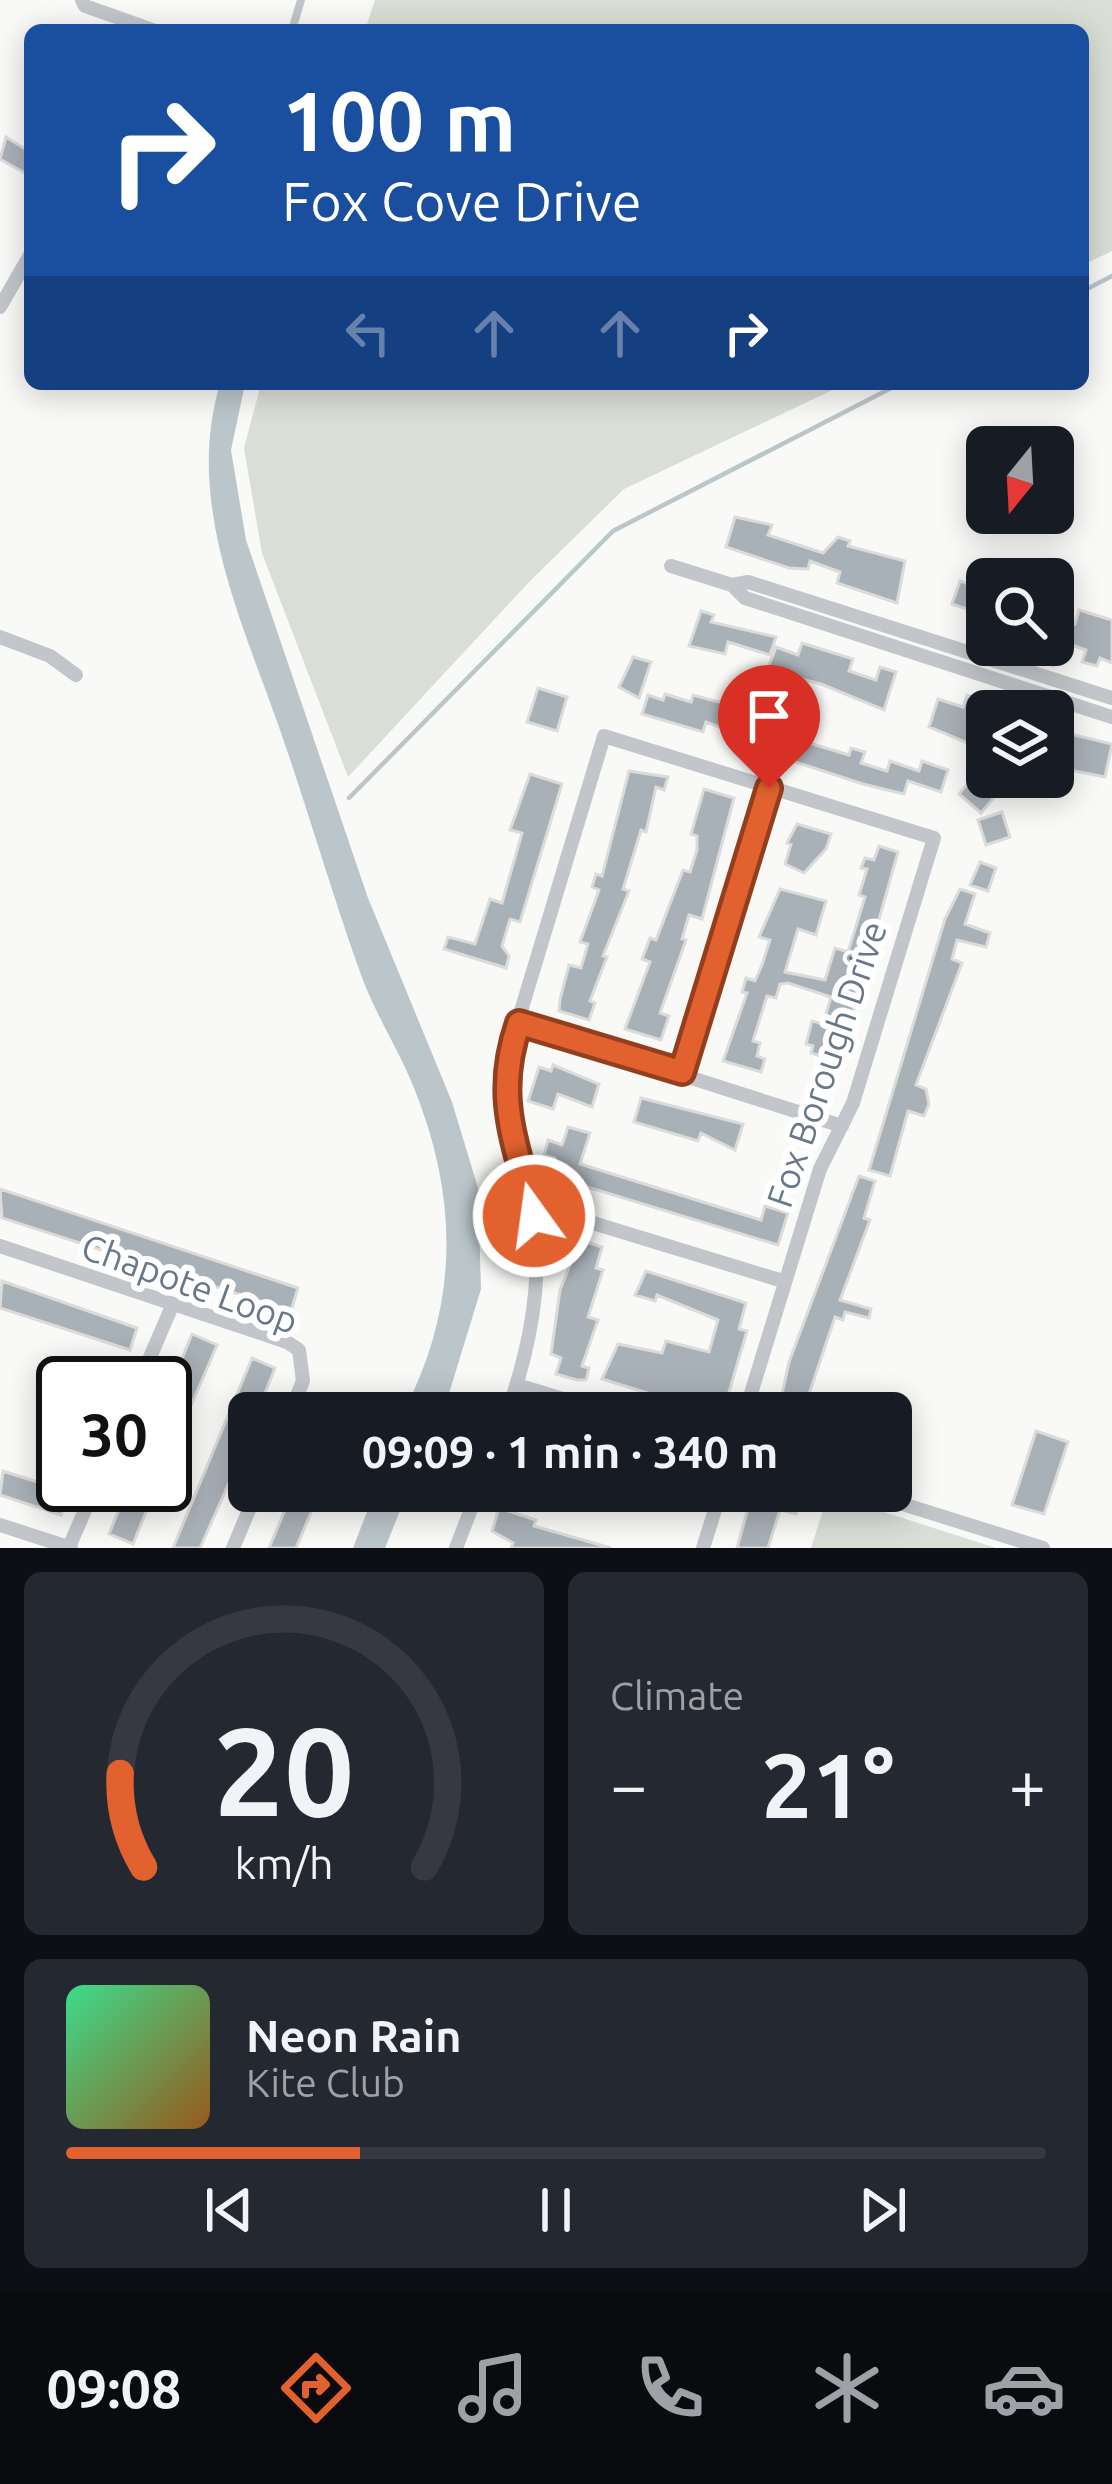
<!DOCTYPE html>
<html lang="en">
<head>
<meta charset="utf-8">
<style>
  body { margin:0; font-family:Ubuntu,sans-serif; background:#242831; color:#f1f3f6; height:100vh; display:flex; flex-direction:column; font-size:45px; white-space:nowrap }
  * { box-sizing:border-box; margin:0 }
  p { font-size:39px; color:#9ea1a6 }
  .icon { flex:none; width:66px; height:66px; fill:none; stroke:currentColor; stroke-width:2; stroke-linecap:round; stroke-linejoin:round }
  .map { position:relative; height:1548px; overflow:hidden }
  .details { display:flex; flex-direction:column; gap:24px; padding:24px; background:#0d0f14; flex:1 }
  .details>* { flex:none }
  .banner { position:absolute; left:24px; top:24px; width:1065px; height:366px; border-radius:18px; box-shadow:0 6px 30px #0003; background:#1a4fa0; color:#fff; overflow:hidden }
  .needle { width:78px; rotate:198deg }
  .tools { position:absolute; left:966px; top:426px; display:grid; gap:24px }
  .tools a { display:grid; place-items:center; width:108px; height:108px; border-radius:18px; background:#171b24; box-shadow:0 6px 30px #0003; font-size:60px }
  .speed { position:absolute; left:36px; top:1356px; display:flex; gap:24px; font-size:60px; font-weight:700; text-align:center }
  .speed>* { display:grid; place-content:center; width:156px; height:156px; border-radius:50%; background:#171b24; box-shadow:0 6px 30px #0003; line-height:1 }
  .speed .limit { border:6px solid #111; border-radius:18px; background:#fff; color:#111 }
  .pin { position:absolute; display:grid; place-items:center; width:102px; height:102px; color:#fff; margin:-123px -51px; border-radius:50% 50% 50% 0; rotate:-45deg; box-shadow:0 0 12px #0007 }
  .pin .icon { rotate:45deg }
  .me { position:absolute; width:132px; margin:-66px; rotate:346deg; stroke-linejoin:round; filter:drop-shadow(0 0 9px #0008) }
  .turn { display:flex; align-items:center; gap:42px; height:252px; padding:0 60px; font-size:54px }
  .turn .icon { width:156px; height:156px; stroke-width:2.5 }
  .turn b { display:block; font-size:84px; line-height:102px }
  .lanes { display:flex; align-items:center; height:114px; padding:0 60px; background:#0003; justify-content:center; gap:60px; direction:ltr }
  .lanes .off { opacity:.35 }
  .big { font-size:90px; font-weight:700; line-height:1.1 }
  .details .card { flex:1; display:flex; flex-direction:column; justify-content:center; gap:18px; min-width:0; padding:0 42px; border-radius:18px; background:#242831 }
  .details .dial { align-items:center; gap:0 }
  .dial svg { height:312px; overflow:visible; fill:none; stroke:#363941; stroke-width:7; stroke-linecap:round; text-anchor:middle }
  .dial text { fill:#f1f3f6; stroke:none }
  .song { display:flex; align-items:center; gap:36px }
  .cover { width:144px; height:144px; border-radius:18px; background:linear-gradient(135deg,hsl(150 70% 55%),hsl(30 70% 35%)) }
  .played { height:12px; border-radius:6px; background:linear-gradient(90deg,#e2612e 30%,#363941 30%) }
  .keys { display:flex; justify-content:space-around; direction:ltr }
  .heat { display:flex; justify-content:space-between; align-items:center; font-size:66px; direction:ltr }
  .details .tiles { flex:1; display:grid; gap:24px; grid-template-columns:1fr 1fr }
  .card:last-child { grid-column:span 2 }
  .trip { position:absolute; left:228px; top:1392px; width:684px; height:120px; border-radius:18px; background:#171b24; box-shadow:0 6px 30px #0003; font-weight:700; line-height:120px; text-align:center }
  .menu { display:flex; height:192px; justify-content:space-around; align-items:center; background:#090b0e; color:#9ea1a6 }
  .menu .icon { width:84px; height:84px }
  .menu .current { color:#e2612e }
  .menu b { font-size:54px; color:#f1f3f6 }
  .map>svg:first-child { display:block }
  .green { fill:#d9ded6 }
  .water { fill:#bbc6cb }
  .lines { fill:none; stroke-linecap:round; stroke-linejoin:round }
  .stream { stroke:#bbc6cb; stroke-width:4.5 }
  .building { fill:#a9b1b8; stroke:#dbdbd9; stroke-width:3 }
  .service { stroke:#c2c6cb; stroke-width:8 }
  .minor { stroke:#c2c6cb; stroke-width:14 }
  .route-casing { stroke:#933f1e; stroke-width:30 }
  .route { stroke:#e2612e; stroke-width:21 }
  .labels { text-anchor:middle; dominant-baseline:central; stroke-width:12; stroke-linejoin:round; paint-order:stroke }
  .street-label { font-size:36px; fill:#687888; stroke:#fff }
</style>
</head>
<body>
<div class="map">
<svg width="1112" height="1548" viewBox="0 0 1112 1548">
  <rect width="100%" height="100%" fill="#f9f9f7"/>
  <path class="green" d="M 375,0 L 1112,0 L 1112,251 L 1083,265 L 1083,30 L 365,30 Z
    M 261,384 L 845,384 L 624,489 L 530,581 L 348,777 L 262,553 L 244,448 Z
    M 828,1494 L 996,1548 L 811,1548 Z"/>
  <path class="water" d="M 220,384 L 245,384 L 231,450 L 246,540 L 368,898 L 452,1102 L 478,1188 L 481,1289 L 443,1413 L 403,1413 C 459,1306 459,1199 414,1088 C 398,1048 374,1012 360,972 C 327,880 301,785 267,694 C 231,596 188,489 220,384 Z
    M 375,1491 L 408,1491 L 385,1548 L 353,1548 Z"/>
  <g class="lines">
    <path class="stream" d="M 1083,291 L 1112,276
      M 349,798 L 613,531 L 899,384"/>
  </g>
  <path class="building" d="M 6,137 L 30,152 L 30,176 L 0,159 Z
    M 735,517 L 772,525 L 768,535 L 823,553 L 838,537 L 850,541 L 848,546 L 905,561 L 897,603 L 837,583 L 840,572 L 810,561 L 808,569 L 789,568 L 726,547 Z
    M 960,581 L 987,590 L 981,630 L 968,625 L 973,611 L 952,604 Z
    M 1079,610 L 1112,620 L 1112,663 L 1100,658 L 1097,666 L 1082,662 L 1086,650 L 1064,642 L 1053,667 L 1053,616 L 1075,624 Z
    M 701,611 L 714,615 L 711,622 L 776,637 L 770,655 L 728,642 L 725,654 L 689,646 Z
    M 802,643 L 853,659 L 849,671 L 876,680 L 880,667 L 896,672 L 884,710 L 821,684 L 782,674 L 779,682 L 765,676 L 776,647 L 798,655 Z
    M 633,657 L 651,662 L 639,698 L 619,687 Z
    M 538,688 L 567,697 L 557,731 L 527,722 Z
    M 665,694 L 691,702 L 693,695 L 745,709 L 742,719 L 808,736 L 806,742 L 849,755 L 851,748 L 865,752 L 861,763 L 887,771 L 890,761 L 919,771 L 922,761 L 948,770 L 941,792 L 908,781 L 904,794 L 863,784 L 725,739 L 728,730 L 706,722 L 703,732 L 642,714 L 648,695 L 663,700 Z
    M 967,695 L 987,703 L 987,751 L 929,727 L 938,699 L 963,707 Z
    M 1053,730 L 1112,744 L 1105,777 L 1070,770 L 1072,763 L 1053,757 Z
    M 629,771 L 668,777 L 664,790 L 656,787 L 646,832 L 641,830 L 623,889 L 629,891 L 603,956 L 607,957 L 590,1001 L 595,1003 L 589,1020 L 559,1011 L 560,999 L 569,965 L 581,968 L 588,944 L 580,942 L 599,890 L 592,887 L 596,874 L 602,876 Z
    M 530,774 L 562,784 L 520,922 L 510,919 L 502,946 L 509,956 L 506,968 L 444,949 L 448,937 L 475,944 L 490,899 L 502,903 L 522,833 L 510,830 Z
    M 974,776 L 996,795 L 981,813 L 959,794 Z
    M 704,789 L 734,798 L 702,919 L 689,915 L 682,939 L 686,940 L 660,1013 L 669,1016 L 661,1040 L 625,1029 L 650,962 L 642,959 L 650,938 L 656,940 L 683,870 L 690,872 L 697,850 L 697,836 L 691,834 Z
    M 1002,812 L 1010,837 L 986,845 L 978,820 Z
    M 797,824 L 831,834 L 826,849 L 804,873 L 785,864 L 791,844 L 787,843 Z
    M 879,846 L 898,852 L 841,1054 L 834,1060 L 811,1053 L 813,1046 L 806,1044 L 812,1021 L 823,1024 L 831,997 L 788,983 L 780,984 L 776,998 L 767,996 L 753,1041 L 760,1043 L 757,1056 L 765,1059 L 761,1072 L 723,1061 L 747,993 L 742,992 L 746,978 L 755,981 L 762,965 L 770,940 L 759,937 L 780,889 L 826,901 L 816,935 L 798,929 L 785,972 L 825,980 L 835,948 L 848,952 L 865,897 L 859,895 L 867,869 L 861,868 L 865,858 L 874,860 Z
    M 980,862 L 996,868 L 988,891 L 970,885 Z
    M 960,889 L 975,894 L 965,924 L 990,933 L 986,947 L 957,940 L 952,959 L 962,963 L 916,1085 L 926,1089 L 929,1104 L 924,1116 L 908,1111 L 890,1176 L 869,1170 L 945,919 Z
    M 553,1065 L 599,1084 L 592,1107 L 558,1094 L 553,1109 L 528,1101 L 539,1067 L 551,1071 Z
    M 641,1098 L 743,1124 L 735,1150 L 701,1133 L 698,1141 L 634,1122 Z
    M 568,1127 L 590,1133 L 580,1164 L 761,1220 L 765,1206 L 788,1213 L 778,1245 L 574,1183 L 573,1188 L 562,1185 L 561,1173 L 551,1169 L 555,1158 L 544,1155 L 548,1140 L 562,1145 Z
    M 859,1176 L 875,1181 L 864,1218 L 870,1220 L 840,1300 L 871,1309 L 869,1318 L 845,1312 L 843,1320 L 835,1317 L 806,1403 L 794,1403 L 781,1399 L 789,1362 Z
    M 0,1189 L 298,1288 L 291,1311 L 2,1218 Z
    M 580,1240 L 602,1247 L 596,1268 L 603,1270 L 588,1317 L 598,1320 L 582,1366 L 589,1368 L 586,1380 L 577,1380 L 556,1374 L 561,1358 L 551,1354 L 560,1290 Z
    M 646,1271 L 746,1303 L 739,1329 L 747,1331 L 726,1402 L 713,1413 L 602,1379 L 618,1344 L 662,1353 L 666,1341 L 709,1352 L 718,1320 L 657,1295 L 655,1301 L 635,1295 Z
    M 2,1281 L 137,1328 L 130,1350 L 0,1308 Z
    M 192,1334 L 217,1345 L 165,1466 L 165,1401 Z
    M 252,1358 L 275,1368 L 257,1413 L 249,1413 L 249,1438 L 200,1548 L 173,1548 Z
    M 85,1363 L 111,1372 L 107,1383 L 78,1383 Z
    M 61,1417 L 63,1417 L 63,1466 L 46,1461 Z
    M 1036,1431 L 1068,1442 L 1044,1514 L 1012,1505 Z
    M 3,1471 L 69,1492 L 61,1515 L 0,1495 Z
    M 129,1485 L 157,1485 L 133,1544 L 109,1534 Z
    M 293,1491 L 320,1491 L 296,1548 L 269,1548 Z
    M 650,1491 L 696,1491 L 691,1508 Z
    M 774,1491 L 800,1500 L 796,1514 L 780,1510 L 768,1548 L 737,1548 L 751,1497 Z
    M 499,1508 L 536,1520 L 534,1526 L 611,1548 L 511,1548 L 513,1543 L 492,1531 Z"/>
  <g class="lines">
    <path class="service" d="M 292,30 L 301,0"/>
    <path class="minor" d="M 82,0 L 85,6 L 153,30
      M 0,307 L 30,255
      M 671,566 L 732,585 L 745,598 L 1112,717
      M 732,585 L 748,582 L 1112,698
      M 0,637 L 50,656 L 76,675
      M 519,1023 L 842,1126
      M 682,1072 L 768,788
      M 534,1217 L 570,1216 L 783,1281
      M 0,1246 L 287,1342 L 299,1350 L 303,1381 L 290,1413
      M 139,1383 L 172,1306
      M 517,1385 L 609,1413
      M 507,1413 C 529,1352 545,1276 532,1210 C 522,1162 503,1114 505,1064 L 604,736 L 934,838 L 853,1103 L 820,1169 L 745,1413
      M 861,1491 L 1043,1548
      M 0,1525 L 71,1548
      M 69,1547 L 96,1485
      M 233,1548 L 257,1491
      M 456,1548 L 478,1491
      M 703,1548 L 721,1491"/>
  </g>
  <g class="lines">
    <defs>
      <path id="route" d="M 534,1216 C 516,1142 493,1098 519,1023 L 682,1072 L 769,788"/>
    </defs>
    <use href="#route" class="route-casing"/>
    <use href="#route" class="route"/>
  </g>
  <g class="labels">
    <g class="street-label">
      <text transform="translate(826 1064) rotate(-71)">Fox Borough Drive</text>
      <text transform="translate(190 1283) rotate(20)">Chapote Loop</text>
    </g>
  </g>
</svg>
<div class="tools">
<a><svg class="needle" viewBox="-14 -14 28 28"><path d="M0-13l5 13h-10z" fill="#e53935"/><path d="M0 13l5-13h-10z" fill="#9ea1a6"/></svg></a>
<a><svg class="icon" aria-label="search" viewBox="0 0 24 24"><circle cx="10" cy="10" r="6"/><path d="M15 15l6 6"/></svg></a>
<a><svg class="icon" aria-label="layers" viewBox="0 0 24 24"><path d="M12 4l9 5-9 5-9-5zM3 14l9 5 9-5"/></svg></a>
</div>
<div class="speed"><div class="limit">30</div></div>
<div class="pin" style="left:769px;top:788px;background:#d93025"><svg class="icon" aria-label="arrive" viewBox="0 0 24 24"><path d="M6 21V4h12l-3 4 3 4H6"/></svg></div>
<svg class="me" style="left:534px;top:1216px" viewBox="-20 -20 40 40"><circle r="17" fill="#e2612e" stroke="#fff" stroke-width="3"/><path d="M0-11L8 9 0 5-8 9z" fill="#fff"/></svg>
<div class="trip">09:09 · 1 min · 340 m</div>
<div class="banner">
<div class="turn"><svg class="icon" aria-label="right" viewBox="0 0 24 24"><path d="M7 20v-9h11M14 6l5 5-5 5"/></svg><div><b>100 m</b>Fox Cove Drive</div></div>
<div class="lanes"><svg class="icon off" aria-label="left" viewBox="0 0 24 24"><path d="M17 20v-9H6M10 6l-5 5 5 5"/></svg><svg class="icon off" aria-label="ahead" viewBox="0 0 24 24"><path d="M12 20V5M6 11l6-6 6 6"/></svg><svg class="icon off" aria-label="ahead" viewBox="0 0 24 24"><path d="M12 20V5M6 11l6-6 6 6"/></svg><svg class="icon" aria-label="right" viewBox="0 0 24 24"><path d="M7 20v-9h11M14 6l5 5-5 5"/></svg></div>
</div>
</div>
<section class="details">
<div class="tiles">
<div class="card dial"><svg viewBox="0 0 100 80">
<path d="M14 69A42 42 0 1 1 86 69"/>
<path d="M14 69A42 42 0 0 1 8 45" stroke="#e2612e"/>
<text x="50" y="56" font-size="32" font-weight="700">20</text>
<text x="50" y="72" font-size="11">km/h</text>
</svg></div>
<div class="card"><p>Climate</p>
<div class="heat"><a>−</a><b class="big">21°</b><a>+</a></div>
</div>
<div class="card">
<div class="song"><i class="cover"></i><div><b>Neon Rain</b><p>Kite Club</p></div></div>
<div class="played"></div>
<div class="keys"><svg class="icon" aria-label="previous" viewBox="0 0 24 24"><path d="M18 5L8 12l10 7zM5 5v14"/></svg><svg class="icon" aria-label="pause" viewBox="0 0 24 24"><path d="M8 5v14M16 5v14"/></svg><svg class="icon" aria-label="next" viewBox="0 0 24 24"><path d="M6 5l10 7-10 7zM19 5v14"/></svg></div>
</div>
</div>
</section>
<nav class="menu">
<b>09:08</b>
<svg class="icon current" aria-label="directions" viewBox="0 0 24 24"><path d="M12 3l9 9-9 9-9-9zM9 14v-3h6M13 9l2 2-2 2"/></svg>
<svg class="icon" aria-label="music" viewBox="0 0 24 24"><path d="M9 18V5l10-2v13"/><circle cx="6" cy="18" r="3"/><circle cx="16" cy="16" r="3"/></svg>
<svg class="icon" aria-label="phone" viewBox="0 0 24 24"><path d="M5 4h4l2 5-3 2q2 4 5 5l2-3 5 2v4C11 20 4 13 5 4z"/></svg>
<svg class="icon" aria-label="climate" viewBox="0 0 24 24"><path d="M12 3v18M4 7l16 10M4 17L20 7"/></svg>
<svg class="icon" aria-label="car" viewBox="0 0 24 24"><path d="M5 17H2v-5l4-1 3-4h7l3 4 3 1v5h-3M9 17h6M6 11h13"/><circle cx="7" cy="17" r="2"/><circle cx="17" cy="17" r="2"/></svg>
</nav>
</body>
</html>
